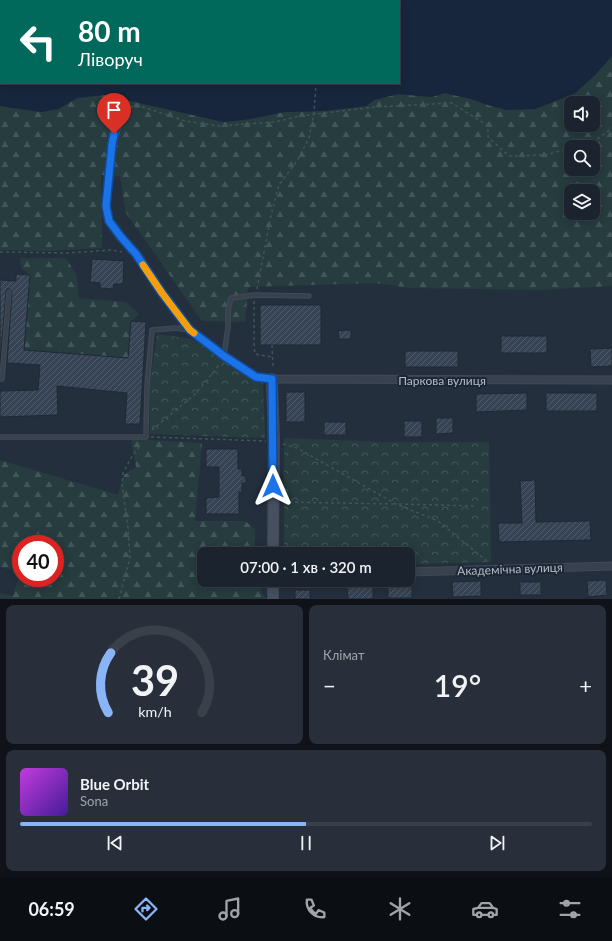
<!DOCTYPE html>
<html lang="uk">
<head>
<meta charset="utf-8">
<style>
  body { margin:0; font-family:Lato,sans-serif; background:#282f3a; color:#f1f3f6; height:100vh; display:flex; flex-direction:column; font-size:15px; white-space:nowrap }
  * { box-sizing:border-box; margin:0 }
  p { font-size:13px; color:#a0a4aa }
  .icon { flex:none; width:22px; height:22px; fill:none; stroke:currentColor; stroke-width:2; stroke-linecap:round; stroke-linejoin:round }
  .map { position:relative; height:599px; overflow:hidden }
  .sheet { display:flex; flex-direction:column; gap:6px; padding:6px; background:#0f1319; flex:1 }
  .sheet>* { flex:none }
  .top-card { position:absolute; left:0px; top:0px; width:400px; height:84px; box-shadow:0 2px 10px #0003,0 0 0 1px #39404a; background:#00695c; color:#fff; overflow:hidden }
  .tools { position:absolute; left:564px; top:96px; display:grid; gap:8px }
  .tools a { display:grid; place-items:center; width:36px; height:36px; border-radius:8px; background:#1b232e; box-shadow:0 2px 10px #0003,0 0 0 1px #39404a; font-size:20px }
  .speed { position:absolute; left:12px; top:535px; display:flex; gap:8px; font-size:20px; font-weight:700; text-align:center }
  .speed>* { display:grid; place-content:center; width:52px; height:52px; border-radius:50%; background:#1b232e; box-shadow:0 2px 10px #0003,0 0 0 1px #39404a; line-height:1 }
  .speed .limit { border:6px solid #d22; background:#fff; color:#111 }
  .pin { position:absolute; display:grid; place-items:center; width:34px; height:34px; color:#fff; margin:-41px -17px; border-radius:50% 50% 50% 0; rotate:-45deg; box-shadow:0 0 4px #0007 }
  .pin .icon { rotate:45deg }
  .me { position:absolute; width:44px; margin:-22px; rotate:0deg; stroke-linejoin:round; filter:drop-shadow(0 0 3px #0008) }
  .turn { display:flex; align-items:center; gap:14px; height:84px; padding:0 12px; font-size:18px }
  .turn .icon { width:52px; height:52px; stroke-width:2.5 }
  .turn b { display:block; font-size:28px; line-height:34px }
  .big { font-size:30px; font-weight:600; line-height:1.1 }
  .sheet .card { flex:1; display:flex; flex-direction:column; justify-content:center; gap:6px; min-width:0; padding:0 14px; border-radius:8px; background:#282f3a }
  .sheet .dial { align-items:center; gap:0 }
  .dial svg { height:104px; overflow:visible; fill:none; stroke:#39404a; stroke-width:7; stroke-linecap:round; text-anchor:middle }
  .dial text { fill:#f1f3f6; stroke:none }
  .song { display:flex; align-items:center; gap:12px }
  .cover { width:48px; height:48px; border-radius:6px; background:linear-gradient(135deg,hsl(290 70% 55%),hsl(260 70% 35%)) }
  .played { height:4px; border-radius:2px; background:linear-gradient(90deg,#8ab4f8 50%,#39404a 50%) }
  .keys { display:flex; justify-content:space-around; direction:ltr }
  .heat { display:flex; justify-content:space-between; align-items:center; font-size:22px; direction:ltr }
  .sheet .tiles { flex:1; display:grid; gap:6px; grid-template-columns:1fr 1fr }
  .card:last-child { grid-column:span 2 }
  .trip { position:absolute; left:197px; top:547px; width:218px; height:40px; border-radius:8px; background:#1b232e; box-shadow:0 2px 10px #0003,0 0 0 1px #39404a; font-weight:600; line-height:40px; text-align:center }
  .tab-bar { display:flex; height:64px; justify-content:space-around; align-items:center; background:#0b0e12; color:#a0a4aa }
  .tab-bar .icon { width:28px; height:28px }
  .tab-bar .on { color:#8ab4f8 }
  .tab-bar b { font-size:18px; color:#f1f3f6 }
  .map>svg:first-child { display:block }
  .forest { fill:url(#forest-firs); fill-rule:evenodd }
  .park { fill:url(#park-crowns) }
  .water { fill:#17263c; fill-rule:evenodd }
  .building { fill:url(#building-hatch); stroke:#1f2835 }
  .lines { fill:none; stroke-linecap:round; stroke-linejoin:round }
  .lane-casing { stroke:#414a57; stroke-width:5.5 }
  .street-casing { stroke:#414a57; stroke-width:9 }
  .secondary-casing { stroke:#414a57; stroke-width:12 }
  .path { stroke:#3f5557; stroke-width:1.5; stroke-dasharray:3 3; stroke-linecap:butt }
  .lane { stroke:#38414e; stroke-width:3.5 }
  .street { stroke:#38414e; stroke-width:7 }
  .secondary { stroke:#465061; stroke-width:10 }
  .route-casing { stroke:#114b97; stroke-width:10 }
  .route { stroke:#1a73e8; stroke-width:7 }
  .slow { stroke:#f59e0b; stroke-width:7 }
  .labels { text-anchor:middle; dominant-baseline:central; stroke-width:4; stroke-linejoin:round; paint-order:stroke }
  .street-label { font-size:12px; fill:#b4bcc9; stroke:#1d2633 }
</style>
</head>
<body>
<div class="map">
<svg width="612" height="599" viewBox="0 0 612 599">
  <defs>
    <pattern id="forest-firs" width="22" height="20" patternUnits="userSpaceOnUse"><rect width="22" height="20" fill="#263c3f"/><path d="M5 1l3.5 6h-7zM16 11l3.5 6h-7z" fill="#435659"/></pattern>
    <pattern id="park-crowns" width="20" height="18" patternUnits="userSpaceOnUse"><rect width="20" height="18" fill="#263c3f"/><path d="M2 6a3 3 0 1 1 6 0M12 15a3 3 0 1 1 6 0" fill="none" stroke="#435659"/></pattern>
    <pattern id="building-hatch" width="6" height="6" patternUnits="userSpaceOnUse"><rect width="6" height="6" fill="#364354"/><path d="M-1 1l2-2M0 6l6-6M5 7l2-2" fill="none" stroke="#515c6b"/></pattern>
  </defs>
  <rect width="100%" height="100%" fill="#242f3e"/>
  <path class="forest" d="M 612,56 L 612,286 L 539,290 L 410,288 L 375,283 L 248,287 L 245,322 L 202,321 L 126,213 L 120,176 L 101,175 L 102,248 L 49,251 L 0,250 L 0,106 L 41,112 L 58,109 L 77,98 L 104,95 L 224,122 L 250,119 L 284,112 L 324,111 L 366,106 L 374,100 L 398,94 L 432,97 L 444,93 L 471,99 L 491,106 L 574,94 L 594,76 ZM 571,103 L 593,103 L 593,125 L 571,125 ZM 571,147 L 593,147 L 593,169 L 571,169 ZM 571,191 L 593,191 L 593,213 L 571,213 Z
    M 20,258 L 66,258 L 77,276 L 79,298 L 126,302 L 139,314 L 131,322 L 128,358 L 24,350 L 30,275 L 21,268 Z
    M 131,439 L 202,443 L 195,521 L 245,521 L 255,529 L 255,554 L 204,554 L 204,580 L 261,580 L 261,591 L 267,599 L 0,599 L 0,593 L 13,596 L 20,572 L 0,567 L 0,460 L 118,495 L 124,475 L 136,467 ZM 21,544 L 55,544 L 55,578 L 21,578 Z"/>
  <path class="park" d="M 157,334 L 192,339 L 253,380 L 263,381 L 265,438 L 150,434 L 150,382 Z
    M 284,438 L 385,442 L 489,442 L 491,562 L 408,564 L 408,554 L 284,554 Z"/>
  <path class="water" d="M 0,0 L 612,0 L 612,56 L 594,76 L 574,94 L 535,109 L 507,110 L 491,106 L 471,99 L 445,93 L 432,97 L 398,94 L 374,100 L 366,106 L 324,111 L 284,112 L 250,119 L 224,122 L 104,95 L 77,98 L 58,109 L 41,112 L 0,106 ZM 1,1 L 399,1 L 399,83 L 1,83 Z"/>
  <path class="building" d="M 92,259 L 124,261 L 123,284 L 114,284 L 113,289 L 100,288 L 100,283 L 90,282 Z
    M 16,274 L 30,275 L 24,350 L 128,358 L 131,321 L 146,322 L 140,424 L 125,424 L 127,393 L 57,386 L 58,415 L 0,417 L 0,391 L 38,390 L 40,365 L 7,363 L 12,292 L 10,289 L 7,289 L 6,292 L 0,362 L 0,280 L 16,281 Z
    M 260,305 L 321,305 L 321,345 L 260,345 Z
    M 351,330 L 351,339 L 339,339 L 338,331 Z
    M 501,336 L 547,336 L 547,353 L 501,353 Z
    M 612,348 L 612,366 L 591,367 L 590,349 Z
    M 405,351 L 458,351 L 458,367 L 405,367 Z
    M 286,392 L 305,392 L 305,422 L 286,422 Z
    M 527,393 L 527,410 L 476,412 L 476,394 Z
    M 546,393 L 597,393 L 597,411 L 546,411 Z
    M 436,418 L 453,418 L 453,433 L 436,434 Z
    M 404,421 L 422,421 L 422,437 L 404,437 Z
    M 324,422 L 346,422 L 346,435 L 324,435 Z
    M 206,449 L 238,449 L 238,469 L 242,469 L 242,476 L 246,476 L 246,483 L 242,483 L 242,492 L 239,492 L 239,514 L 206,514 L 206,498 L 219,497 L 219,467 L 206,467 Z
    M 535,480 L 536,522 L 590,521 L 591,540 L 499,542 L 498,523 L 522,523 L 520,481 Z
    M 606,580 L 607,595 L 588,597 L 587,581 Z
    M 481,581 L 481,596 L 453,597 L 452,582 Z
    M 520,582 L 541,582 L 541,595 L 520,595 Z
    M 412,584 L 412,598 L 388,598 L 388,585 Z
    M 373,585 L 373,599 L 348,599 L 347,586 Z
    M 295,590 L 310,590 L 310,599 L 295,599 Z"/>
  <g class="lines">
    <defs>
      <path id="lane" d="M 224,355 L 228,327 L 228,310 L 231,298 L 255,295 L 309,296
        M 0,379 L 2,379 L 9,292
        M 0,437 L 146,437 L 147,387 L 152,330 L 176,328 L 189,330"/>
      <path id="street" d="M 123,107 L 112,144 L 106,206 L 109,221 L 121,237 L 136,254 L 162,293 L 190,330 L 224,356 L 256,377 L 272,379 L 612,380
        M 408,572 L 612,566"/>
      <path id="secondary" d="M 272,379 L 274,441 L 273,554
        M 273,580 L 273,599"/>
    </defs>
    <use href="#lane" class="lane-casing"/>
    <use href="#street" class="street-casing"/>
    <use href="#secondary" class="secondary-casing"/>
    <path class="path" d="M 321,1 L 321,0
      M 130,107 L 143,107 L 185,121 L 218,126 L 275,122 L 300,116 L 375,107 L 452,103 L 488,126 L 488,137 L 509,156 L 546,155 L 571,148
      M 575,147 L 592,143 L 612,128
      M 0,252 L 66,253 L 112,250 L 122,252
      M 257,289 L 271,215 L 279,185 L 297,161 L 309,138 L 314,113 L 316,83
      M 254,301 L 254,345 L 255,354 L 272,357
      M 272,345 L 273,369
      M 152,430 L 194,395 L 213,373 L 220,363
      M 151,437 L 266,441
      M 283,444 L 297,448 L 396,504 L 438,521 L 488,562
      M 283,502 L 395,504
      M 399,504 L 477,506
      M 119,599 L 130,558 L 128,528 L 122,485 L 123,473 L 131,458 L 141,444"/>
    <use href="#lane" class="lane"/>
    <use href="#street" class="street"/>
    <use href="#secondary" class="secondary"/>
  </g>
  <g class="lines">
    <defs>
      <path id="route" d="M 114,134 L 112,144 L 106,206 L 109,221 L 121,237 L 136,254 L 162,293 L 190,330 L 224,356 L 256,377 L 272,379 L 273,486"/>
    </defs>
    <use href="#route" class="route-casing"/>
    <use href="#route" class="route"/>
    <path class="slow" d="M 143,265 L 162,293 L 190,330 L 194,333"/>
  </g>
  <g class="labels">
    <g class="street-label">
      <text x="442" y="380">Паркова вулиця</text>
      <text transform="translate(510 569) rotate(-2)">Академічна вулиця</text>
    </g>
  </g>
</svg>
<div class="tools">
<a><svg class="icon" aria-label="sound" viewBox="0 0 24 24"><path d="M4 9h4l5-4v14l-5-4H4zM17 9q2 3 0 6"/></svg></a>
<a><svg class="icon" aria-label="search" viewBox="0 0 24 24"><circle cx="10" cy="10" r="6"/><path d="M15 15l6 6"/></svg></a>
<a><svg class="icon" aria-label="layers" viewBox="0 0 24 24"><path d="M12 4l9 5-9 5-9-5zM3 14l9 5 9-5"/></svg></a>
</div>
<div class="speed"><div class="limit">40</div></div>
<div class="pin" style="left:114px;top:134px;background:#d93025"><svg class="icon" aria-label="arrive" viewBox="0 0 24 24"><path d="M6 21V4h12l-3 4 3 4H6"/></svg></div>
<svg class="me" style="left:273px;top:486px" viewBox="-20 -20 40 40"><path d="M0-17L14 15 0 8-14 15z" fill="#1a73e8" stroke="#fff" stroke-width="4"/></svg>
<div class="trip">07:00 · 1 хв · 320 m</div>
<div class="top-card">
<div class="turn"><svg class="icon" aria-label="left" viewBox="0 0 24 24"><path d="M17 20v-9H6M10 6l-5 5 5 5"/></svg><div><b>80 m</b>Ліворуч</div></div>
</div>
</div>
<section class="sheet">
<div class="tiles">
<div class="card dial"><svg viewBox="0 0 100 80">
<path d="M14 69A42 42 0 1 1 86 69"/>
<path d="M14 69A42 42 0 0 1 16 23" stroke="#8ab4f8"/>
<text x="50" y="56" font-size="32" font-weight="700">39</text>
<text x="50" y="72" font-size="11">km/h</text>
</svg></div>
<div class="card"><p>Клімат</p>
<div class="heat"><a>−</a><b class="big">19°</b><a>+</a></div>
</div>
<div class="card">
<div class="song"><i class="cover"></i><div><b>Blue Orbit</b><p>Sona</p></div></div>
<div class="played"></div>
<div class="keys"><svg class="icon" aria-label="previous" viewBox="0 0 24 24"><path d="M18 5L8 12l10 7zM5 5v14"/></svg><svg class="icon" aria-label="pause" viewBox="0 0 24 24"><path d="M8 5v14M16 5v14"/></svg><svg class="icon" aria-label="next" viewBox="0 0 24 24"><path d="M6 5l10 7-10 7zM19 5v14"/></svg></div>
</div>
</div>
</section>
<nav class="tab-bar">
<b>06:59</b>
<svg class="icon on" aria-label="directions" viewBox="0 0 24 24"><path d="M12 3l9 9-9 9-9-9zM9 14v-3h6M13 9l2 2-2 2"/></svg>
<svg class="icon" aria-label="music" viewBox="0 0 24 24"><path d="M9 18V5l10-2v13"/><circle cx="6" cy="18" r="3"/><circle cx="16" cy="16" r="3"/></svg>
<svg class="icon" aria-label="phone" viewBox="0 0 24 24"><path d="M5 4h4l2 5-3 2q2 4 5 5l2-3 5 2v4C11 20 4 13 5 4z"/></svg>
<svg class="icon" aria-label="climate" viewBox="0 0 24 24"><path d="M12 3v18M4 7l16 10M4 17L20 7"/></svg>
<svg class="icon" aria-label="car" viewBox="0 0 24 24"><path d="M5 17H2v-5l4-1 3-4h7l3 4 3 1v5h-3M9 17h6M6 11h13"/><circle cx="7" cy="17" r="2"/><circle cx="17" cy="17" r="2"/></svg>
<svg class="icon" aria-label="filters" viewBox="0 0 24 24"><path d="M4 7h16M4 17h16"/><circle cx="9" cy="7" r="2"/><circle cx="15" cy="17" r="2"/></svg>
</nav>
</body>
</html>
